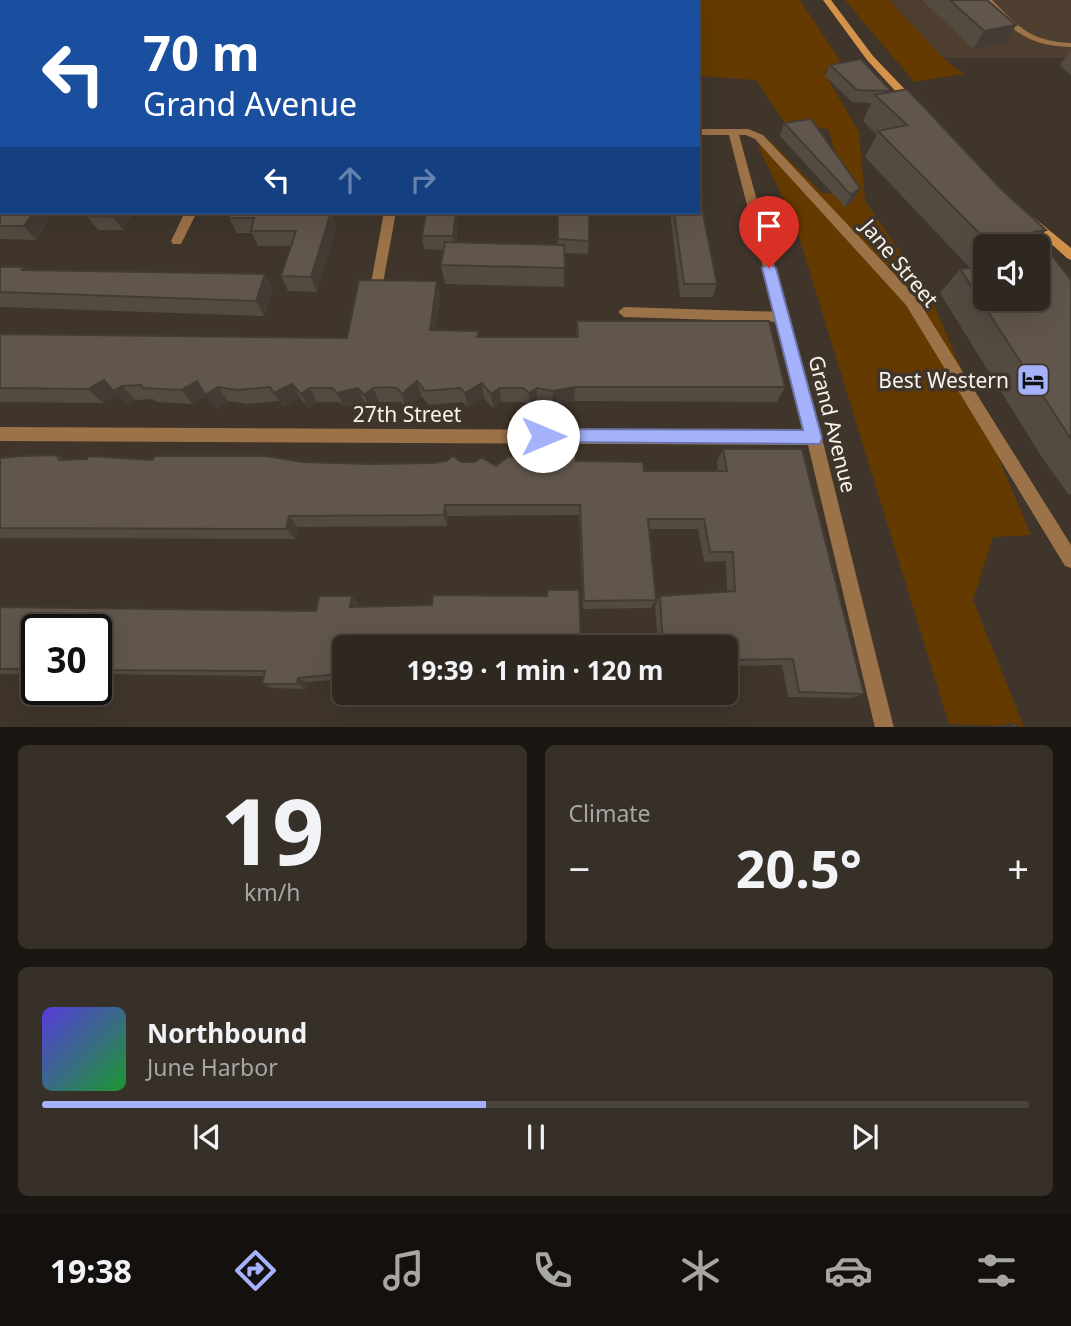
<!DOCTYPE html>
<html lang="en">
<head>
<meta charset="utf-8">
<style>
  body { margin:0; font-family:"Noto Sans",sans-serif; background:#373029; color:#f1f3f6; height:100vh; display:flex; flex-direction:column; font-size:26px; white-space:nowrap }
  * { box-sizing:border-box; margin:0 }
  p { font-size:23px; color:#a7a6a5 }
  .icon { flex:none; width:38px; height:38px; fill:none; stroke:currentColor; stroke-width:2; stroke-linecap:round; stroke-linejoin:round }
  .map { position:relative; height:727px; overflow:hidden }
  .side { display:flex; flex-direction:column; gap:18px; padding:18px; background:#1a1612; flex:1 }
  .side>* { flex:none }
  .guide { position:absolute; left:0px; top:0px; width:700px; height:214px; box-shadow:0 7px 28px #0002,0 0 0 2px #4a443e; background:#1a4fa0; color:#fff; overflow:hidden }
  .fabs { position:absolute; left:973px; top:234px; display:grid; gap:14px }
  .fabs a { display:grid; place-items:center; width:77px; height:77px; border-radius:10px; background:#2f2820; box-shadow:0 7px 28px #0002,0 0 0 2px #4a443e; font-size:35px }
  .speed { position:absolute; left:21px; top:614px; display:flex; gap:14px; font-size:35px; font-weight:700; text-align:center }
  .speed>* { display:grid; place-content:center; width:91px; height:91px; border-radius:50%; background:#2f2820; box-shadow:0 7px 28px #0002,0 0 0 2px #4a443e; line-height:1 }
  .speed .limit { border:4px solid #111; border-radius:10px; background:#fff; color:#111 }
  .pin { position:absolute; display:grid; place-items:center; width:60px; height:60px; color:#fff; margin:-72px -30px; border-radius:50% 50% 50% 0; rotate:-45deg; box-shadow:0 0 7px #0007 }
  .pin .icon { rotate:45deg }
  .me { position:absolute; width:77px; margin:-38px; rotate:90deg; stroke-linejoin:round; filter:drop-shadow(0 0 5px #0008) }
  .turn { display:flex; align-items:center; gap:24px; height:147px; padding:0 28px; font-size:32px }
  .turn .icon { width:91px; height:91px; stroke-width:2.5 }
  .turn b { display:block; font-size:49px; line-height:60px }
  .lanes { display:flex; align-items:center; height:66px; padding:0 28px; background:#0003; justify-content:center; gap:35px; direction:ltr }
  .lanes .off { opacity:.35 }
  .big { font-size:52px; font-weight:700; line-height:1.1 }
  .side .tile { flex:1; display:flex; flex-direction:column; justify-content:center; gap:10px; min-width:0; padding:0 24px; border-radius:10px; background:#373029 }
  .side .dial { align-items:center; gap:0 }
  .dial b { font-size:91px; line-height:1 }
  .song { display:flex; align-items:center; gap:21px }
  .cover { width:84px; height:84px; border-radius:10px; background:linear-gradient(135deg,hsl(250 70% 55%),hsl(130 70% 35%)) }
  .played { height:7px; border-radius:4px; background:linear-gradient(90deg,#a4b2fc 45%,#4a443e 45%) }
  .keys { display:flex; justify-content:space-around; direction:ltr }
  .heat { display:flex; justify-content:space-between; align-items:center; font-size:38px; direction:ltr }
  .side .tiles { flex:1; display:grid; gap:18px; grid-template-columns:1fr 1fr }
  .tile:last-child { grid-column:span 2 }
  .trip { position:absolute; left:332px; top:635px; width:406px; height:70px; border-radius:10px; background:#2f2820; box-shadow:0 7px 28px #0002,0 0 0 2px #4a443e; font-weight:700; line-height:70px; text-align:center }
  .tabs { display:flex; height:112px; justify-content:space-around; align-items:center; background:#13100d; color:#a7a6a5 }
  .tabs .icon { width:49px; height:49px }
  .tabs .current { color:#a4b2fc }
  .tabs b { font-size:32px; color:#f1f3f6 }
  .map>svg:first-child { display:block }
  .built { fill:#4d3e2f }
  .green { fill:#643a00 }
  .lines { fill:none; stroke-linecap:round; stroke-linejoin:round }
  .service { fill:#9c7248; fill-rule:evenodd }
  .minor { fill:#9c7248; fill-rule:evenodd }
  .secondary { fill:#d5924b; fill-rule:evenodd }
  .primary { fill:#f4b069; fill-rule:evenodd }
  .wall { fill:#534a40; fill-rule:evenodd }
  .shaded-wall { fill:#443c34 }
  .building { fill:#61564b; stroke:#443c34; stroke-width:2 }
  .route { fill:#a4b2fc; stroke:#6b74a4; stroke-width:2 }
  .labels { text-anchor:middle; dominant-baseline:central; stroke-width:7; stroke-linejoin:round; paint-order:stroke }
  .street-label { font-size:21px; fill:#faf3ed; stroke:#3f352b }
  .poi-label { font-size:21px; fill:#faf3ed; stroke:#3f352b; text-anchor:end }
</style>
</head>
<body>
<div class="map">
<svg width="1071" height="728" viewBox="0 0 1071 728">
  <rect width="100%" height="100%" fill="#3f352b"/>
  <path class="built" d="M 889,0 L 1071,0 L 1071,58 L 943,58 Z"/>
  <path class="green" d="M 677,0 L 800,0 L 841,62 L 824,72 L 859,132 L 865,201 L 930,295 L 1031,535 L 993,537 L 973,600 L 1024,727 L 949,724 L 794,221 L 758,146 L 770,141 L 822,193 L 847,194 L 828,129 L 786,125 L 756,80 L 698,76 L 698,2 Z
    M 845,0 L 889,0 L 943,58 L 964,74 L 914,82 Z"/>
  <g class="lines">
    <path class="service" d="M 372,0 L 380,0 L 380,2 L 372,2 Z
      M 551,0 L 622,0 L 623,1 L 548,2 Z
      M 984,0 L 992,0 C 1020,28 1030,41 1071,43 L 1071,47 C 1029,46 1011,31 984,0 Z
      M 0,186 L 2,186 L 2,193 L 0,193 Z
      M 624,307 L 782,312 L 788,317 L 782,322 L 624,317 L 618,312 Z"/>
    <path class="minor" d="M 510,0 L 518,0 L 518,2 L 510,2 Z
      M 0,113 L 2,113 L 2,119 L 0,119 Z
      M 698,129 L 748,129 L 763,135 L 916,297 L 1071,545 L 1071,568 L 1065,566 L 906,305 L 755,139 L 746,135 L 739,135 L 822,438 L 894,728 L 875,728 L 808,445 L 0,441 L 0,427 L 805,431 L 729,135 L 698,135 Z
      M 185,212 L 197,212 L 181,244 L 173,244 L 171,241 Z
      M 384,212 L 396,212 L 383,283 L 377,288 L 371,283 Z"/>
    <path class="secondary" d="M 823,0 L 831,0 L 873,56 L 917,102 L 917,106 L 909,106 L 867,60 Z
      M 1033,217 L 1071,248 L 1071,260 L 1067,258 L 1029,224 L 1029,218 Z"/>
    <path class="primary" d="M 12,0 L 25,0 L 11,2 Z
      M 0,6 L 2,6 L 0,13 Z"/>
  </g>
  <path class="wall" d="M 922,0 L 987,0 L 1016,25 L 1005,43 L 973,49 Z
    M 2,10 L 2,99 L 0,99 L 0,11 Z
    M 1071,49 L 1071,76 L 1060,65 Z
    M 830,65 L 891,91 L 1046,230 L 1038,239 L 1071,280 L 1071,494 L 1069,495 L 1041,456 L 940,293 L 960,269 L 970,268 L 865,157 L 877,135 L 863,121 L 871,103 L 852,102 L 825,76 ZM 985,247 L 1038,247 L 985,299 Z
    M 811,119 L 854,200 L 845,207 L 780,136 L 784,123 Z
    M 698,168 L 703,198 L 702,205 L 717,284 L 713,297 L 680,297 L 670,212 L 698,212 Z
    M 0,204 L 34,212 L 43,212 L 49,220 L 36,240 L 0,239 Z
    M 133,212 L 123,230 L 98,230 L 87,216 Z
    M 331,212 L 336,227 L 317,292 L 288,291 L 281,276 L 291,246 L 258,246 L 252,233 L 237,233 L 229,218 Z
    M 459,212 L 456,243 L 557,245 L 558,212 L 589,241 L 588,254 L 564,253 L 564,287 L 445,284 L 441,265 L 444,250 L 424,249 L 422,236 Z
    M 0,267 L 27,270 L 265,274 L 273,289 L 264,316 L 0,307 Z
    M 437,281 L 440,297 L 435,330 L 479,337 L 576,337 L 577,321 L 785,387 L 777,402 L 574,401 L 552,405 L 537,402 L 529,407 L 524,402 L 501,402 L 493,408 L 484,398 L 468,407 L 462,402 L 429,405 L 421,396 L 406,408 L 401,402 L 379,402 L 370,409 L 364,402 L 344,407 L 339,402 L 317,402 L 309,408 L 300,398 L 283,407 L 279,401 L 247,404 L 228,401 L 217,409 L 207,396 L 193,404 L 156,402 L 153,399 L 136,400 L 127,405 L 117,395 L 103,403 L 0,402 L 0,334 L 347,338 Z
    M 723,449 L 864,694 L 851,698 L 788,697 L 782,665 L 726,666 L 726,648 L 658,648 L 655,605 L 660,596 L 727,592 L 726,561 L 704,562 L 698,529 L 649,529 L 656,600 L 651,608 L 583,609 L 579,515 L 448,516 L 447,526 L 298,527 L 295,539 L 0,538 L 0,457 L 57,455 L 64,460 L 152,460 L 371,464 L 461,462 L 496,466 L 576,461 L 644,471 L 718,471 L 717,461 Z
    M 579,590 L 345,648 L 345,679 L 307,682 L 306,689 L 272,688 L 262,684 L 264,676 L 96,674 L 96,630 L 37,630 L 37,674 L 0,674 L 0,607 L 316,611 L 352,596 L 358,603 L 357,607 L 432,605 L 547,596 Z"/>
  <path class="shaded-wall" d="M 176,0 L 191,0 L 192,2 L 177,2 Z
    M 1016,25 L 1005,43 L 973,49 L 984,31 Z
    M 860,188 L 854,200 L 845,207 L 851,195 Z
    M 34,212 L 43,212 L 49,220 L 36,240 L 24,226 Z
    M 116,212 L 133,212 L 123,230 L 113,217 Z
    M 331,212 L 336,227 L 317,292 L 311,277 Z
    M 456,212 L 459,212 L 455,250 L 453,236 Z
    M 1046,230 L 1031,247 L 1034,232 Z
    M 265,274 L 273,289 L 264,316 L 256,301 Z
    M 437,281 L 440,297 L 433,345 L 430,330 Z
    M 104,380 L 122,386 L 136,400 L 127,405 L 117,395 L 103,403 L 88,389 Z
    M 197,381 L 218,387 L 228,401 L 217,409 L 207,396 L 193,404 L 181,390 Z
    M 417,381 L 421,396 L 406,408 L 402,394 Z
    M 482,383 L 484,398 L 468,407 L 465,393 Z
    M 292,384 L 300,398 L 283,407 L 274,393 Z
    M 575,387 L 574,401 L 552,405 L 553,391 Z
    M 310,388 L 317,402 L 309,408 L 301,394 Z
    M 358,388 L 364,402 L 344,407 L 337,393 Z
    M 373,388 L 379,402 L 370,409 L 364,395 Z
    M 500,388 L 501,402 L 493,408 L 491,394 Z
    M 537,388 L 537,402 L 529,407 L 529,393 Z
    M 445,505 L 448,516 L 447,526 L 444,515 Z
    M 289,516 L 298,527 L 295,539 L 286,529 Z
    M 352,596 L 358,603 L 356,614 L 350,607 Z
    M 341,670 L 345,673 L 345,677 L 340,674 Z
    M 298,678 L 307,682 L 306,689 L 297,684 Z"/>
  <path class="building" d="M 23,0 L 181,0 L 180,2 L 19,2 Z
    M 645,0 L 667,0 L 667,2 L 646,2 Z
    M 950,0 L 987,0 L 1016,25 L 984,31 Z
    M 2,10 L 2,81 L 0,81 L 0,11 Z
    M 861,59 L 891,91 L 857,90 L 830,65 Z
    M 907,89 L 1002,190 L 1046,230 L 1034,232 L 1071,280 L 1071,439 L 960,269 L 985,266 L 985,299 L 1038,299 L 1038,247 L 993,247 L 878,131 L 907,125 L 875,95 Z
    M 811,119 L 860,188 L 851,195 L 784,123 Z
    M 698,168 L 703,198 L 700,198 L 717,284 L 684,284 L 674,212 L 698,212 Z
    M 0,204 L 2,204 L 2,212 L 34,212 L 24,226 L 0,226 Z
    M 90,212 L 116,212 L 113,217 L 87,216 Z
    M 231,212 L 331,212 L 311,277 L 281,276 L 296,231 L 251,231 L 254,218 L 229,218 Z
    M 426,212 L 456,212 L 453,236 L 422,236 Z
    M 558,212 L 589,212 L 589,241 L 558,239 Z
    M 445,242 L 564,245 L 565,268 L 441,265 Z
    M 0,267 L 24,267 L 22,270 L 265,274 L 256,301 L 0,292 Z
    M 359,280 L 437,281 L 430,330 L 479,331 L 477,337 L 578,337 L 577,321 L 769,321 L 785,387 L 575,387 L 553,391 L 537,388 L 529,393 L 523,388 L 500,388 L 491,394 L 482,383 L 465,393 L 460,388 L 425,391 L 417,381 L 402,394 L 397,388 L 385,387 L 373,388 L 364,395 L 358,388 L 337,393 L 332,388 L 310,388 L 301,394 L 292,384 L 274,393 L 270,387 L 237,390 L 218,387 L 205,395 L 197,381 L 181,390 L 143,388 L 141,385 L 122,386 L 113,391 L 104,380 L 88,389 L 0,388 L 0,334 L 347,338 Z
    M 576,447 L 576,461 L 643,462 L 644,471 L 727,471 L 723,449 L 802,449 L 864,694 L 799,692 L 793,659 L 726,660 L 726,648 L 663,648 L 660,596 L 735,591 L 733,552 L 710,552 L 704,519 L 648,519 L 656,600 L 584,601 L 580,505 L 445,505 L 444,515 L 289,516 L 286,529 L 0,528 L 0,458 L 21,456 L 57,455 L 59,460 L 87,459 L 88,456 L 152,460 L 155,456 L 266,456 L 302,462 L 371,464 L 433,463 L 446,461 L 453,456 L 461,462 L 475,462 L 481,457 L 496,466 L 509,456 L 530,464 L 538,458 L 545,463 L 561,461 Z
    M 547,590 L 579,590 L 581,648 L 345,648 L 345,670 L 341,670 L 340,674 L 298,678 L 297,684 L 262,684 L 265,671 L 96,670 L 96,630 L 37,630 L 37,669 L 0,669 L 0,607 L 316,611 L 319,596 L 352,596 L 350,607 L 432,605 L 433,595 L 547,596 Z
    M 1017,724 L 1018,727 L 993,727 Z"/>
  <path class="route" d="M 769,263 L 776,268 L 822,438 L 820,444 L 537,442 L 535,436 L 543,429 L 803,430 L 762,268 Z"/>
  <defs>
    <symbol id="hotel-square" viewBox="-11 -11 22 22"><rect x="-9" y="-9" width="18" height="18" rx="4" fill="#a4b2fc" stroke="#3f352b"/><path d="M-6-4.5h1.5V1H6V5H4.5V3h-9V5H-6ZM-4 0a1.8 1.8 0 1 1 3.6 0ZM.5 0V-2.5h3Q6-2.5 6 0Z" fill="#111"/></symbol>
  </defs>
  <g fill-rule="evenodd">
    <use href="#hotel-square" x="1014" y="361" width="38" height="38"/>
  </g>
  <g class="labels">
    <g class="street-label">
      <text transform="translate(900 263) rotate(50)">Jane Street</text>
      <text x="407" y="414">27th Street</text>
      <text transform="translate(833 424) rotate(76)">Grand Avenue</text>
    </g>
    <g class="poi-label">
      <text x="1009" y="380">Best Western</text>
    </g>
  </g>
</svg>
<div class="fabs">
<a><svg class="icon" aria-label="sound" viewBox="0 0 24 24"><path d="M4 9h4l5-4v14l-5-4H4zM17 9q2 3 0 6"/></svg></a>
</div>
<div class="speed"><div class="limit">30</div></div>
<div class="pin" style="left:769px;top:268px;background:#d93025"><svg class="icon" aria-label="arrive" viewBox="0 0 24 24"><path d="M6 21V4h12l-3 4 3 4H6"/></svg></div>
<svg class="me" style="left:543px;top:436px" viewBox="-20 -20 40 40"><circle r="19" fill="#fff"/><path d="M0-13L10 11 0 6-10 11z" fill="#a4b2fc"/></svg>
<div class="trip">19:39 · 1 min · 120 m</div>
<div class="guide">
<div class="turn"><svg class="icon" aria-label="left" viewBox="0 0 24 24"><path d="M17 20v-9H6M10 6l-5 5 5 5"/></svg><div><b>70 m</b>Grand Avenue</div></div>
<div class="lanes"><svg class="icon" aria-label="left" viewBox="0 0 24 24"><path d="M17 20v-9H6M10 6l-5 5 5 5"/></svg><svg class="icon off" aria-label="ahead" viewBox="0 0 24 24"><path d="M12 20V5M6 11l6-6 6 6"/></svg><svg class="icon off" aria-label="right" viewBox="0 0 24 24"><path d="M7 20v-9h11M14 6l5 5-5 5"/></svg></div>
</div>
</div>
<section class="side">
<div class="tiles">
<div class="tile dial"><b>19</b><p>km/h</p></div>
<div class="tile"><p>Climate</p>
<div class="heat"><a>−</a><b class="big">20.5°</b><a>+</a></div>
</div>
<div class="tile">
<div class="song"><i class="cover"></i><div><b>Northbound</b><p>June Harbor</p></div></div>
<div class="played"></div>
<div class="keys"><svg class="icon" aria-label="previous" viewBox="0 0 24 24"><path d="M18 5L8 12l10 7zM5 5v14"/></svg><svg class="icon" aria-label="pause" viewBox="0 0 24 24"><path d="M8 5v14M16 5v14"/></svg><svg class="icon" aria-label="next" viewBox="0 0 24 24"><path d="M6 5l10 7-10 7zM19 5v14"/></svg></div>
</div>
</div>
</section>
<nav class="tabs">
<b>19:38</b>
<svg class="icon current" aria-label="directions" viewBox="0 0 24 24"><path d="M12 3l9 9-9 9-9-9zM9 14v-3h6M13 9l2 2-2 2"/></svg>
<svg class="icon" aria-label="music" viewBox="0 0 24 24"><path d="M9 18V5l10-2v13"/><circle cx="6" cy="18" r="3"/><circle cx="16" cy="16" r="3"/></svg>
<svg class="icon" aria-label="phone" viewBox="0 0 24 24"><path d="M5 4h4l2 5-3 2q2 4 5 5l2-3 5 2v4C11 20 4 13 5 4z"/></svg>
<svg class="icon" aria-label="climate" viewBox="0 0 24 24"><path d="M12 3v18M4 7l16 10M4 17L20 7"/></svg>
<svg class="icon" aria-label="car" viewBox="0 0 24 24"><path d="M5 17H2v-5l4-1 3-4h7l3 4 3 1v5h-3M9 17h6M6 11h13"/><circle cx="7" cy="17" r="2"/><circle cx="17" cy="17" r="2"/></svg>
<svg class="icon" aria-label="filters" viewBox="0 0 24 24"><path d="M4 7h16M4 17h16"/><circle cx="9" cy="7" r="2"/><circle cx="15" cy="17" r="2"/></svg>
</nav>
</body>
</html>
